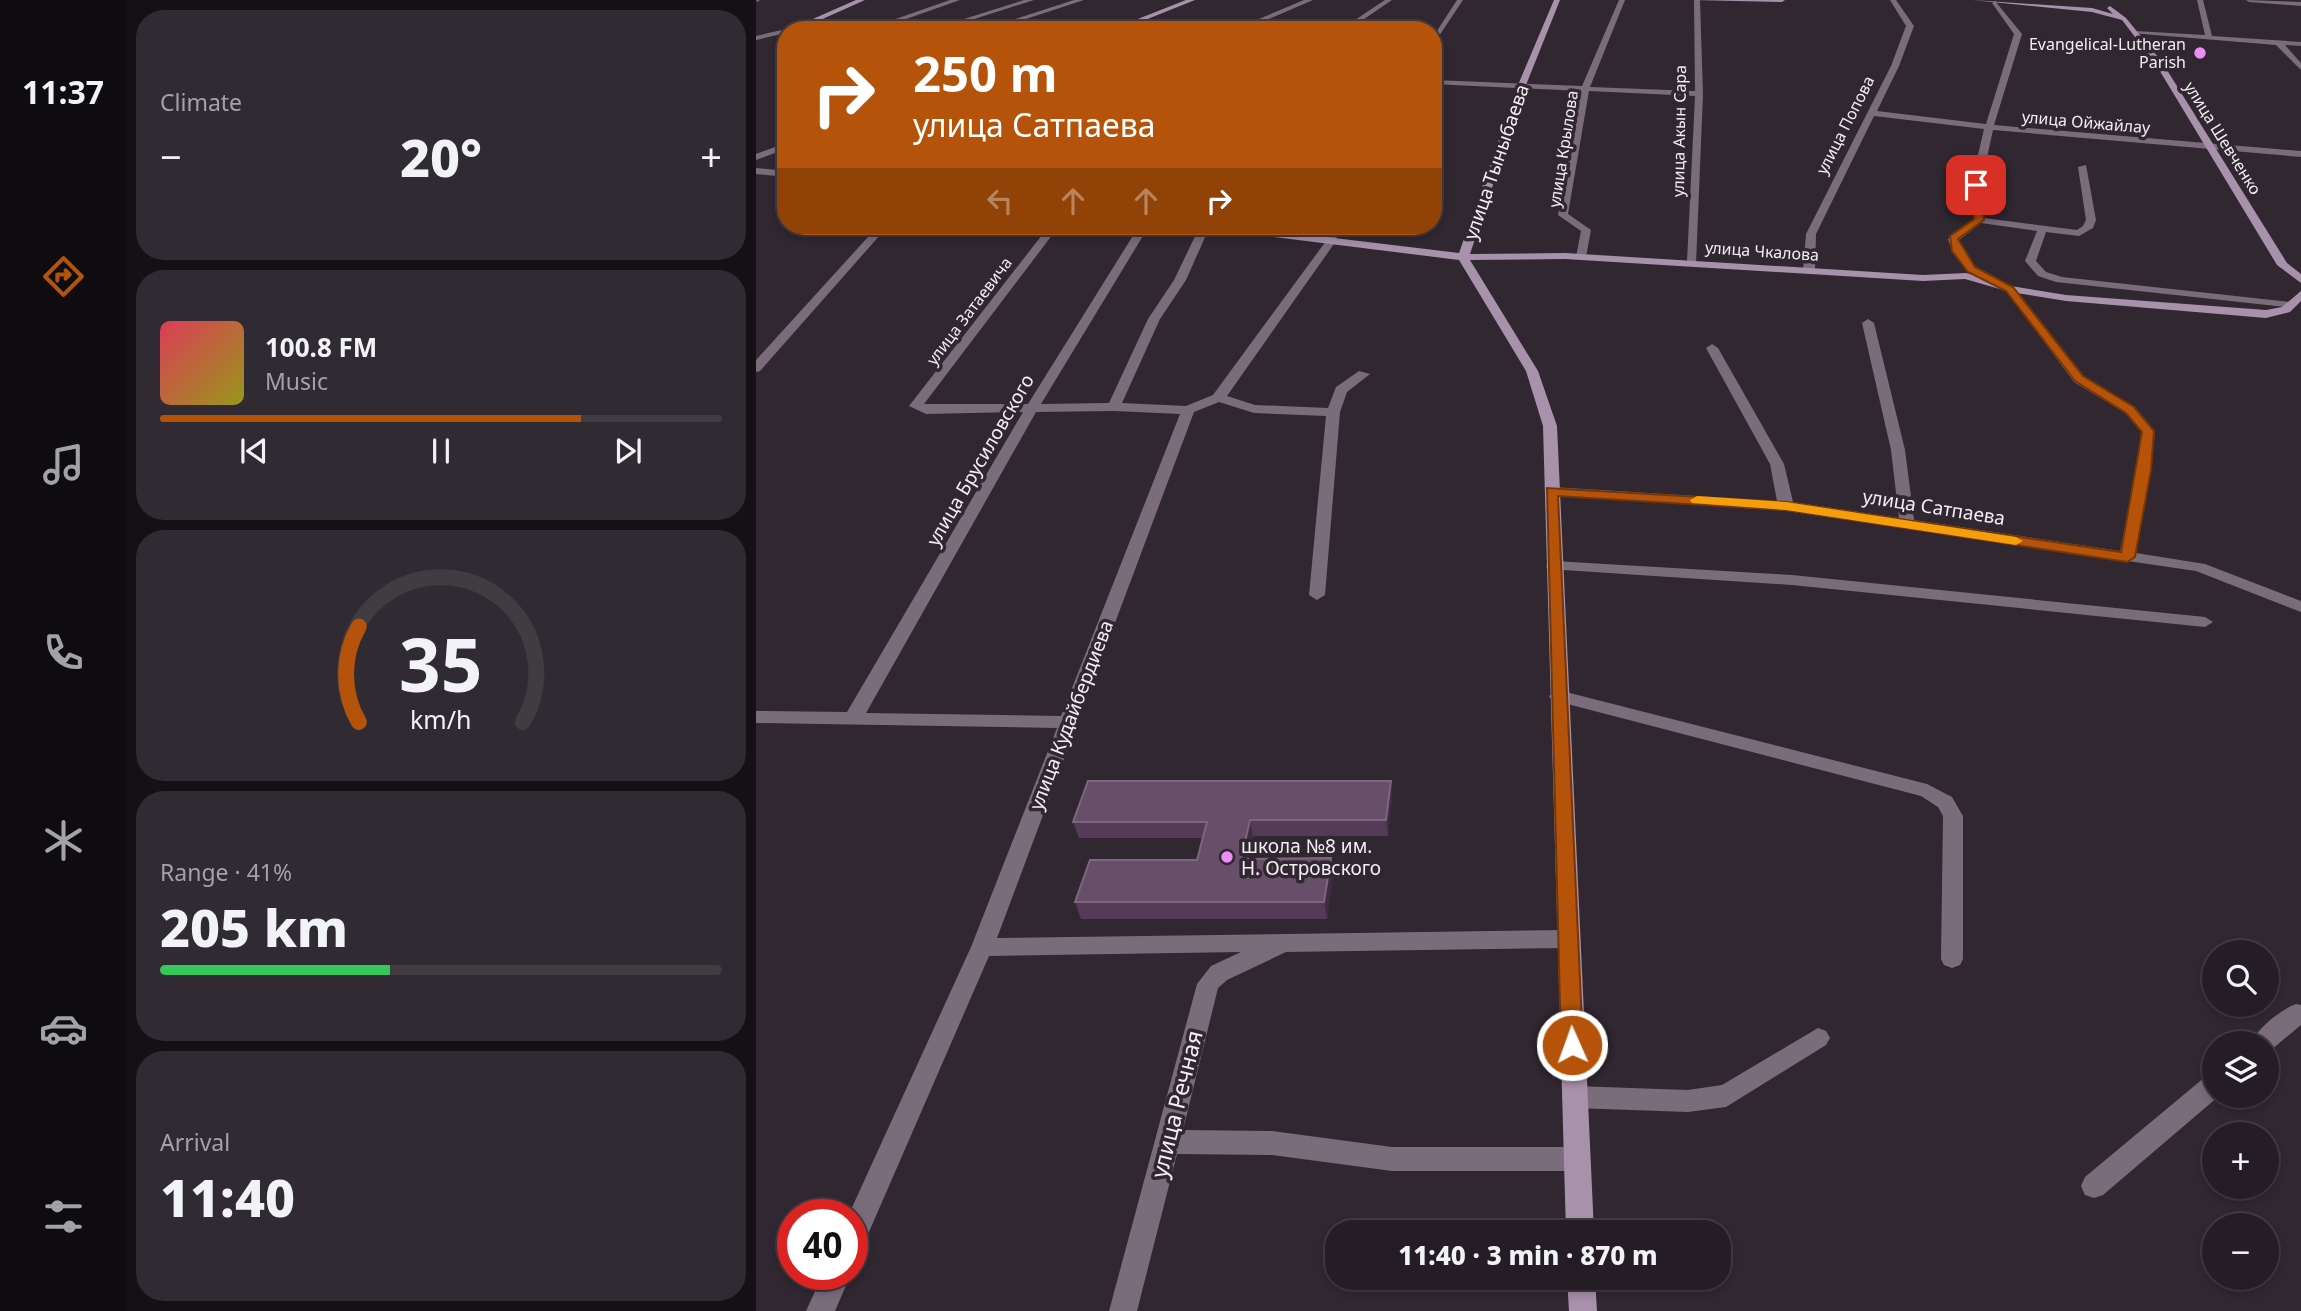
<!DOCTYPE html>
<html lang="en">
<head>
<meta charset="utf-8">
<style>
  body { margin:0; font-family:"Noto Sans",sans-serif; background:#302a32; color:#f1f3f6; height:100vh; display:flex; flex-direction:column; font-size:26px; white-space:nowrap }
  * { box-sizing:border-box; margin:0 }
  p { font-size:23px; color:#a3a2a7 }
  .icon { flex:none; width:38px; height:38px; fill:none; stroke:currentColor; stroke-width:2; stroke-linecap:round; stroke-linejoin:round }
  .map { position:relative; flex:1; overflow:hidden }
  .sheet { display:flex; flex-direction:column; gap:10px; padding:10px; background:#141014; width:630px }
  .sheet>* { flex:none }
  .top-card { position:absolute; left:21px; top:21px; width:665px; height:214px; border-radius:28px; box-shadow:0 4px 10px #0003,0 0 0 2px #413b42; background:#b45309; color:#fff; overflow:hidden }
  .fabs { position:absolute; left:1446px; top:940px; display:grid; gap:14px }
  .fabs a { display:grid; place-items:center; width:77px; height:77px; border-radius:50%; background:#241d25; box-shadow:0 4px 10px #0003,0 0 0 2px #413b42; font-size:35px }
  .speed { position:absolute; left:21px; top:1199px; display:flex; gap:14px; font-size:35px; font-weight:700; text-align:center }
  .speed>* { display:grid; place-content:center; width:91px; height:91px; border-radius:50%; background:#241d25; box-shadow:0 4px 10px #0003,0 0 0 2px #413b42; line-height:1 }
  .speed .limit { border:10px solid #d22; background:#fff; color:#111 }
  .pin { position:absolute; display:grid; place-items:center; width:60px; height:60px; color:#fff; margin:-30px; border-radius:14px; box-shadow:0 4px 10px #0006 }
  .me { position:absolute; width:77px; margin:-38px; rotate:358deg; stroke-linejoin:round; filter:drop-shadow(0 0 5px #0008) }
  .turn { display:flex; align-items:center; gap:24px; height:147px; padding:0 21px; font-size:32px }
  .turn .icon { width:91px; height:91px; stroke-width:2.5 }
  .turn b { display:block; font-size:49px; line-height:60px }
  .lanes { display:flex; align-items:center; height:66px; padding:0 21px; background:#0003; justify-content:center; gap:35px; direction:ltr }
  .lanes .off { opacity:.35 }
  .big { font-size:52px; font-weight:800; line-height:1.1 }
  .sheet .card { flex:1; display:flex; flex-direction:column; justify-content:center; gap:10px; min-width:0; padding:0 24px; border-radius:28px; background:#302a32 }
  .sheet .dial { align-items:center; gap:0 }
  .dial svg { height:182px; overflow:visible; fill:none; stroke:#413b42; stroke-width:7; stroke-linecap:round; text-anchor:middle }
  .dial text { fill:#f1f3f6; stroke:none }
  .song { display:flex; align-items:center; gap:21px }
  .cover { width:84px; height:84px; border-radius:10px; background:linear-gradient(135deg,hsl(350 70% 55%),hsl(60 70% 35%)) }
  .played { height:7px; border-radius:4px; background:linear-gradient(90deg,#b45309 75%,#413b42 75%) }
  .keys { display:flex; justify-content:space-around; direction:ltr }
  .heat { display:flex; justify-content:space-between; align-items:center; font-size:38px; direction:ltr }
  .charge { height:10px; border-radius:5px; background:linear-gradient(90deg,#34c759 41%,#413b42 0) }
  .trip { position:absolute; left:569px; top:1220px; width:406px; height:70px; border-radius:28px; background:#241d25; box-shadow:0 4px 10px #0003,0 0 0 2px #413b42; font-weight:800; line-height:70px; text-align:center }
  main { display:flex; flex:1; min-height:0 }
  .tab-bar { display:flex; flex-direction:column; width:126px; justify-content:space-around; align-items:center; background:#0e0c0f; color:#a3a2a7 }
  .tab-bar .icon { width:49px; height:49px }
  .tab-bar .active { color:#b45309 }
  .tab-bar b { font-size:32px; color:#f1f3f6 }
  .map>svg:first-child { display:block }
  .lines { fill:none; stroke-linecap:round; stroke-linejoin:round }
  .street { fill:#7b6c7c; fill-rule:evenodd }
  .secondary { fill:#a891aa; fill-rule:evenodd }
  .wall { fill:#563b59 }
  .shaded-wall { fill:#402b42 }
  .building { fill:#674e69; stroke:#7d677f; stroke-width:2 }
  .route { fill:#b45309; stroke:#753606; stroke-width:2 }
  .slow { fill:#f59e0b }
  .poi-dot { fill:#ee8cf8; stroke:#302731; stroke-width:2.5 }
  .labels { text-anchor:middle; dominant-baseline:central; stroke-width:7; stroke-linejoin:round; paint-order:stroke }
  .far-poi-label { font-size:16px; fill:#f4edf4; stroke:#302731; text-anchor:end }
  .far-street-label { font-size:16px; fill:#f4edf4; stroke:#302731 }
  .street-label { font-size:19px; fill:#f4edf4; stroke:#302731 }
  .poi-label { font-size:19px; fill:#f4edf4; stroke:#302731; text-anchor:start }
  .near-street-label { font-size:23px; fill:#f4edf4; stroke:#302731 }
</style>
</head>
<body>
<main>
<nav class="tab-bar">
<b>11:37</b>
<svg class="icon active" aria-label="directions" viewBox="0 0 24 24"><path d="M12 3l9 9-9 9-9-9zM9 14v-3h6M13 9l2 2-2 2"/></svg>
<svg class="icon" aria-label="music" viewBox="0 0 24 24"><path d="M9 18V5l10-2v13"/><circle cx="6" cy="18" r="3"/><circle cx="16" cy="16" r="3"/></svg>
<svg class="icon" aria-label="phone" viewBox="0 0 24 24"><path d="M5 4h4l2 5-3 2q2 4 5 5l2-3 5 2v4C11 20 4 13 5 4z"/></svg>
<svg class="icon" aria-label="climate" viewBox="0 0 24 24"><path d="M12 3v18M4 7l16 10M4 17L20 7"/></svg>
<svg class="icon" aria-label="car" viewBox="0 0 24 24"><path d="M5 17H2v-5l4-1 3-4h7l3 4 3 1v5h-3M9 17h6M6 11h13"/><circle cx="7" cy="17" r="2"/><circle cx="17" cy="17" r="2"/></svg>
<svg class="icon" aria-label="filters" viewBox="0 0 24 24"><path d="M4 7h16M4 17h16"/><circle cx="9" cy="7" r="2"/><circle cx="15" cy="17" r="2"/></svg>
</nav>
<section class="sheet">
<div class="card"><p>Climate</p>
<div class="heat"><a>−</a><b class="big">20°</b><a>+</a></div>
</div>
<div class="card">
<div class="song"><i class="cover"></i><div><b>100.8 FM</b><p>Music</p></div></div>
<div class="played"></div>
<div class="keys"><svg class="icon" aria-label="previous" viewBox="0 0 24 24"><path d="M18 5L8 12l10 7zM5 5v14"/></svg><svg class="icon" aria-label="pause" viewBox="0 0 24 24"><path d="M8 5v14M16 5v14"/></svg><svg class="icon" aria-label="next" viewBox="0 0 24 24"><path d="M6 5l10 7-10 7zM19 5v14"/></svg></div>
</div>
<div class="card dial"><svg viewBox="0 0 100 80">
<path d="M14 69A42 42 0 1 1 86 69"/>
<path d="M14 69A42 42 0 0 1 14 27" stroke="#b45309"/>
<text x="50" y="56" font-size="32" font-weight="700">35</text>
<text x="50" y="72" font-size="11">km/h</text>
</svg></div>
<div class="card"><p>Range · 41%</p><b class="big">205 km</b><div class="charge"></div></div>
<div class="card"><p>Arrival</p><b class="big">11:40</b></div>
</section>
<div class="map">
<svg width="1545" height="1311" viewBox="0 0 1545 1311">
  <rect width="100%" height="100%" fill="#302731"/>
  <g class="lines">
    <path class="street" d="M 0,0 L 4,0 L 1,2 Z
      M 194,0 L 204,0 L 119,30 L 108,30 Z
      M 268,0 L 278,0 L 184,30 L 173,30 Z
      M 318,0 L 328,0 L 236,30 L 225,30 Z
      M 548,0 L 557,0 L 487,30 L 477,30 Z
      M 629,0 L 636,0 L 592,30 L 584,30 Z
      M 701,0 L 707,0 L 677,45 L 677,37 Z
      M 863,0 L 869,0 L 834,87 L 939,91 L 938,0 L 944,0 L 947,94 L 940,264 L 931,262 L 939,96 L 833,91 L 812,214 L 835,230 L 830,257 L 825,260 L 820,257 L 825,231 L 802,215 L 825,91 L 677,84 L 677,80 L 826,86 Z
      M 1134,0 L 1140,0 L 1158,26 L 1143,66 L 1121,111 L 1230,124 L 1258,34 L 1236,3 L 1239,1 L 1266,34 L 1238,125 L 1545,151 L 1545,157 L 1237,130 L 1225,185 L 1228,218 L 1321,230 L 1327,226 L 1330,220 L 1322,167 L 1330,165 L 1340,220 L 1337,228 L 1323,236 L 1290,232 L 1280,261 L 1290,272 L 1306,277 L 1534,302 L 1538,304 L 1538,308 L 1300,282 L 1282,276 L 1269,261 L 1281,231 L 1225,223 L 1203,240 L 1206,251 L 1219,267 L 1258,287 L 1328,376 L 1379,407 L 1399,431 L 1395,470 L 1380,553 L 1449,564 L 1545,601 L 1545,612 L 1440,571 L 1030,511 L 796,495 L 789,491 L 796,487 L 1021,501 L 1014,464 L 950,348 L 956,344 L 962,348 L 1028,464 L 1037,502 L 1143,518 L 1135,450 L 1106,323 L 1112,319 L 1118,323 L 1149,450 L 1158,520 L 1364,551 L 1381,470 L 1385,431 L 1369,413 L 1318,382 L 1250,291 L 1211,271 L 1196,251 L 1192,239 L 1218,219 L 1215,185 L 1228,129 L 1118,116 L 1060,234 L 1059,270 L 1053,273 L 1047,270 L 1050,234 L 1135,66 L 1150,26 Z
      M 1441,0 L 1447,0 L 1456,36 L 1545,42 L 1545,46 L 1529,45 L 1545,63 L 1545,70 L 1520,45 L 1375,33 L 1379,31 L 1449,35 Z
      M 1490,0 L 1545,2 L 1545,6 L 1493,2 Z
      M 30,29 L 33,30 L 30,30 L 30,33 L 0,40 L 0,36 Z
      M 30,143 L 30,149 L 0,160 L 0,154 Z
      M 0,168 L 30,171 L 30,177 L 0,174 Z
      M 122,226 L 132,226 L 4,371 L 0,372 L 0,360 Z
      M 293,226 L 303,226 L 168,404 L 272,404 L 383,226 L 393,226 L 285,404 L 353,403 L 392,319 L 418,280 L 444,226 L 454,226 L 430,280 L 404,319 L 366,403 L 430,406 L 457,395 L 570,241 L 572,226 L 582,226 L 580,241 L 471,396 L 499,405 L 572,408 L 580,387 L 603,371 L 614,374 L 591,392 L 584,412 L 569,595 L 561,600 L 553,595 L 570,416 L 498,413 L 463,402 L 438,412 L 241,938 L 812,930 L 820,933 L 823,939 L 820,945 L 812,948 L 530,952 L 471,980 L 462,988 L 427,1130 L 516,1131 L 636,1147 L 821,1147 L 830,1150 L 834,1159 L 830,1168 L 821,1171 L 636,1171 L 516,1155 L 421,1154 L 381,1311 L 353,1311 L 441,984 L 455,966 L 485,952 L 233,956 L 106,1248 L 96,1252 L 96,1214 L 93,1214 L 215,947 L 301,728 L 0,723 L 0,711 L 91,712 L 267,412 L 170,414 L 153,406 ZM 358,411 L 424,414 L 305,716 L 110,713 L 280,412 Z
      M 798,561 L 1036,575 L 1449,617 L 1457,622 L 1449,627 L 1036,585 L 792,569 L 790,566 Z
      M 802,690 L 1171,784 L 1196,797 L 1207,816 L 1207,959 L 1204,965 L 1196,968 L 1188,965 L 1185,959 L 1187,816 L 1182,807 L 1165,796 L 796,700 L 793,696 Z
      M 1540,1004 L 1545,1005 L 1545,1025 L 1515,1050 L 1510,1052 L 1510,1043 L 1495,1043 C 1502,1028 1524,1010 1540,1004 Z
      M 1062,1028 L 1070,1031 L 1074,1038 L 1070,1045 L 970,1107 L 932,1112 L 818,1108 L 809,1105 L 806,1097 L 809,1089 L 818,1086 L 932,1090 L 966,1085 Z
      M 1458,1074 L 1458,1096 L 1463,1096 L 1347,1195 L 1338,1198 L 1329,1195 L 1325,1186 L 1329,1177 L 1449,1077 Z
      M 67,1274 L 95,1274 L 79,1311 L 50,1311 Z"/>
    <path class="secondary" d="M 100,0 L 109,0 L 42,30 L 34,29 Z
      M 430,0 L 439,0 L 364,30 L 354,30 Z
      M 798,0 L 804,0 L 770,85 L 714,254 L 809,253 L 1167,275 L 1210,273 L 1255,286 L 1310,295 L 1510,310 L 1526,307 L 1545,291 L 1545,301 L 1534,312 L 1510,318 L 1310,301 L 1254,292 L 1209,279 L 1167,281 L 809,259 L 714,260 L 782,371 L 801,426 L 838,1232 L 810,1232 L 787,426 L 770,371 L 703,260 L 455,229 L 450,226 L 478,226 L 703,253 L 762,85 Z
      M 937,0 L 1029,0 L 1026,2 Z
      M 1216,0 L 1336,8 L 1357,14 L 1351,8 L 1354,6 L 1370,18 L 1406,62 L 1531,263 L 1545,274 L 1545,283 L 1521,265 L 1399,63 L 1366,20 L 1336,12 Z
      M 811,1278 L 839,1278 L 841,1311 L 813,1311 Z"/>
  </g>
  <path class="wall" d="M 636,797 L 632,836 L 497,836 L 492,859 L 577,875 L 571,919 L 325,919 L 319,902 L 441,860 L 447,838 L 323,838 L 317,822 Z"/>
  <path class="shaded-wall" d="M 635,781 L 636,797 L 632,836 L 630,820 Z
    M 494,820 L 497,836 L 489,875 L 485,859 Z
    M 575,858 L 577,875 L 571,919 L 568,902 Z"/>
  <path class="building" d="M 332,781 L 635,781 L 630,820 L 494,820 L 485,859 L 575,858 L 568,902 L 319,902 L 334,860 L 441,860 L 451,822 L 317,822 Z"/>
  <path class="route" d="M 1220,182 L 1224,185 L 1228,220 L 1202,239 L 1219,267 L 1257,287 L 1327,376 L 1378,407 L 1398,431 L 1395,470 L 1379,557 L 1371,562 L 1030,510 L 802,496 L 827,1045 L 824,1051 L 816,1054 L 808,1051 L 805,1045 L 791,488 L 1030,502 L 1365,552 L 1386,432 L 1370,413 L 1319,381 L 1250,291 L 1212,272 L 1196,251 L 1194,236 L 1218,219 L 1215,185 Z"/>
  <path class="slow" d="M 941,496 L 1030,502 L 1260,537 L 1267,541 L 1260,545 L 1030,510 L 936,503 L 934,500 Z"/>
  <g class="poi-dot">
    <circle cx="1444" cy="53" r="7"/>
    <circle cx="471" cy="857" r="7"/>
  </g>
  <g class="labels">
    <g class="far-poi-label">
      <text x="1430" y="44">Evangelical-Lutheran<tspan x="1430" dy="18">Parish</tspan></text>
    </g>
    <g class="far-street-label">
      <text transform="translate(1330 122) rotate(5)">улица Ойжайлау</text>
      <text transform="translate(1089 125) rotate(-63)">улица Попова</text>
      <text transform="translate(923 131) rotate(-89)">улица Акын Сара</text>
      <text transform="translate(1467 138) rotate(58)">улица Шевченко</text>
      <text transform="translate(807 149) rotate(-81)">улица Крылова</text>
      <text transform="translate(1006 251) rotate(4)">улица Чкалова</text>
      <text transform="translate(213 311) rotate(-53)">улица Затаевича</text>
    </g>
    <g class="street-label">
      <text transform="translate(740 162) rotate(-71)">улица Тыныбаева</text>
      <text transform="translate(224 460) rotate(-60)">улица Брусиловского</text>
      <text transform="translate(1178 507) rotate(9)">улица Сатпаева</text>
      <text transform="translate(315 715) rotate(-69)">улица Кудайбердиева</text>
    </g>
    <g class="poi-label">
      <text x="485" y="846">школа №8 им.<tspan x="485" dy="22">Н. Островского</tspan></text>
    </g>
    <g class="near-street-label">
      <text transform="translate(420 1104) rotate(-76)">улица Речная</text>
    </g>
  </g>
</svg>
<div class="fabs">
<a><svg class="icon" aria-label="search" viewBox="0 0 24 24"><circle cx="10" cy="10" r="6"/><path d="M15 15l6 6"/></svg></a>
<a><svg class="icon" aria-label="layers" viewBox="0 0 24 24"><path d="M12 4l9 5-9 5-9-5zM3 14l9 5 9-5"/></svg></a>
<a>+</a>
<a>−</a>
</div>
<div class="speed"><div class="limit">40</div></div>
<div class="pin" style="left:1220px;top:185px;background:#d93025"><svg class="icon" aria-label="arrive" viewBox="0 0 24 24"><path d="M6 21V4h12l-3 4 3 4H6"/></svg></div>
<svg class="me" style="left:816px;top:1045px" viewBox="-20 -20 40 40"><circle r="17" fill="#b45309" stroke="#fff" stroke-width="3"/><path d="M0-11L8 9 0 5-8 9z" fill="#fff"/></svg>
<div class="trip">11:40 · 3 min · 870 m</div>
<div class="top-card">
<div class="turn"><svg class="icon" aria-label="right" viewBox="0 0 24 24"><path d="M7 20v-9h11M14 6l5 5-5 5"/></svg><div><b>250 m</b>улица Сатпаева</div></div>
<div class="lanes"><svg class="icon off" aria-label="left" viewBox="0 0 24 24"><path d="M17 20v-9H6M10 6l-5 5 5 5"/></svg><svg class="icon off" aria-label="ahead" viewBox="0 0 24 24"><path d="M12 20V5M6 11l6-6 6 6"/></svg><svg class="icon off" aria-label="ahead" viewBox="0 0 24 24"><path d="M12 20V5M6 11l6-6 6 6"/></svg><svg class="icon" aria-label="right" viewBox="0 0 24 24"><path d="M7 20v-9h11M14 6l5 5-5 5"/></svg></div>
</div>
</div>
</main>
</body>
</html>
